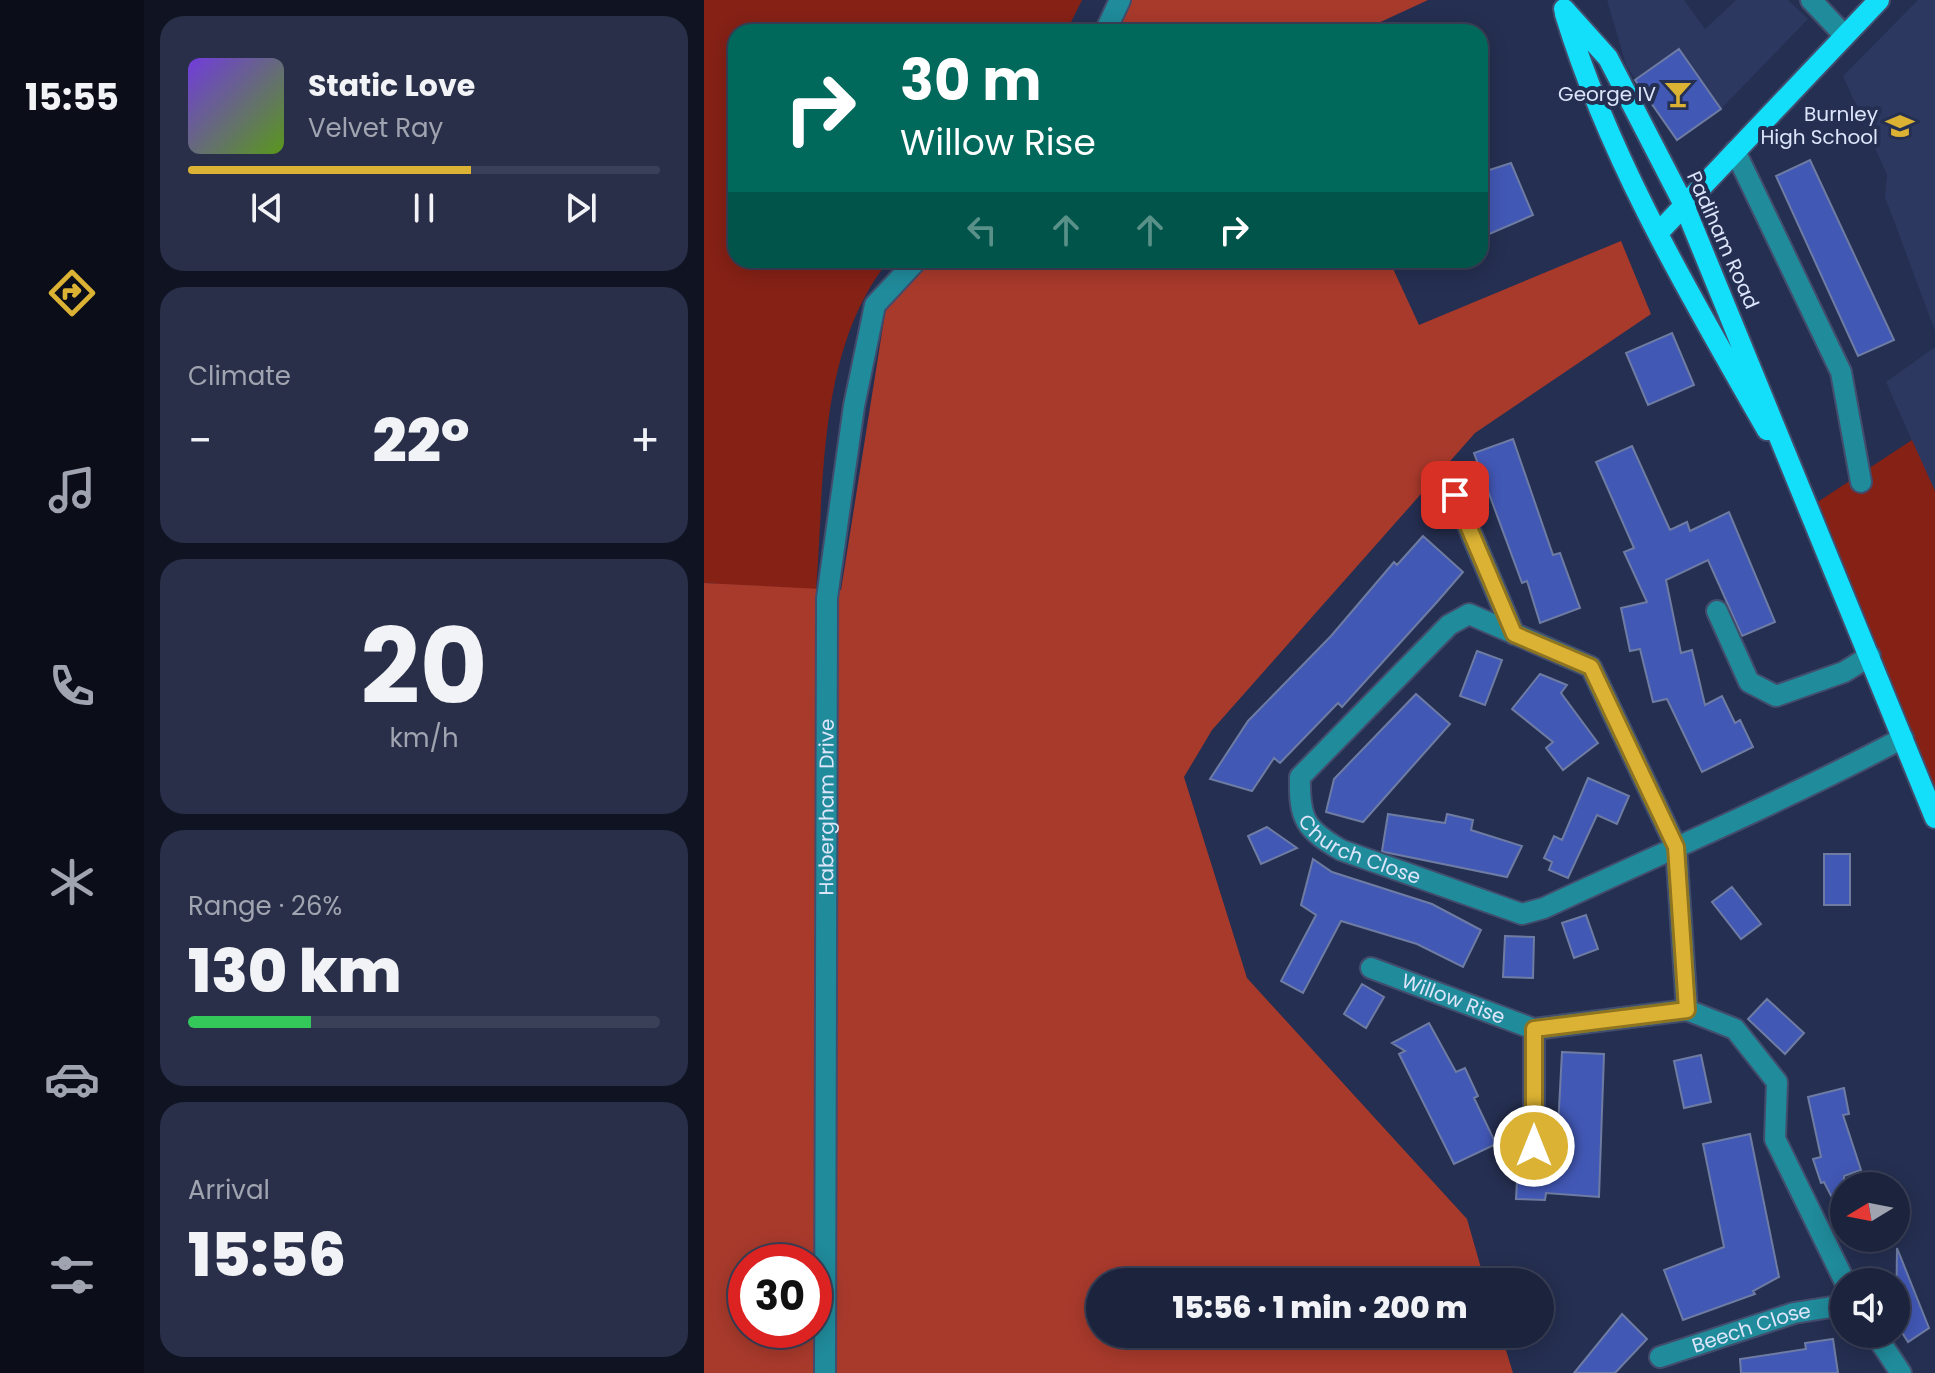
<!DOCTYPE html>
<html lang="en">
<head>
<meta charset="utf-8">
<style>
  body { margin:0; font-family:Poppins,sans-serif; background:#292f48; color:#f1f3f6; height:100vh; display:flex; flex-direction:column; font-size:30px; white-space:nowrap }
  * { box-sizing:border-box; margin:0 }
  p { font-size:26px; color:#a0a4b0 }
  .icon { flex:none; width:44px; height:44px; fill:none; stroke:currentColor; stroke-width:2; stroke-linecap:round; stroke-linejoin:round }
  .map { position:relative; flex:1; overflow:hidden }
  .side { display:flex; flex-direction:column; gap:16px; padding:16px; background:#0f1322; width:560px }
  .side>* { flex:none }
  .guide { position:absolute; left:24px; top:24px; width:760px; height:244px; border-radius:24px; box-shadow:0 4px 20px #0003,0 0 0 2px #3a4057; background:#00695c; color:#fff; overflow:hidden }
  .needle { width:52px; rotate:260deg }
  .buttons { position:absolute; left:1126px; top:1172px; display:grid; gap:16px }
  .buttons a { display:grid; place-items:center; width:80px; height:80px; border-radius:50%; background:#1c233d; box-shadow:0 4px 20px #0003,0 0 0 2px #3a4057; font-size:40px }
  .speed { position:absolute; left:24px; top:1244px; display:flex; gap:16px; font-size:40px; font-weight:700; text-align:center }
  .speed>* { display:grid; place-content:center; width:104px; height:104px; border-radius:50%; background:#1c233d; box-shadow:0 4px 20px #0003,0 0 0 2px #3a4057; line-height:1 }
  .speed .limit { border:12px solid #d22; background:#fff; color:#111 }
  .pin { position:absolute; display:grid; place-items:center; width:68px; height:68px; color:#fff; margin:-34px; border-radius:16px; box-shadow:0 4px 12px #0006 }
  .me { position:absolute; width:88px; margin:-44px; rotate:0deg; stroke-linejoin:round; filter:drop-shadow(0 0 6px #0008) }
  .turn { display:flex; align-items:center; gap:28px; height:168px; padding:0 40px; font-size:36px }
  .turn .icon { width:104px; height:104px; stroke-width:2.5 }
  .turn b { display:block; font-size:56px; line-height:68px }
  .lanes { display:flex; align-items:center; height:76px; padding:0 40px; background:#0003; justify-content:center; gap:40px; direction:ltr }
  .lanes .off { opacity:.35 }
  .big { font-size:60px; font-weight:800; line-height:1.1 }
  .side .widget { flex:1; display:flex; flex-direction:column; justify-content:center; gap:12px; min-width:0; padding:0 28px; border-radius:24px; background:#292f48 }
  .side .dial { align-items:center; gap:0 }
  .dial b { font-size:104px; line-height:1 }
  .song { display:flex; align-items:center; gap:24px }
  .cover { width:96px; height:96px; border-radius:12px; background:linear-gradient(135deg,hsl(260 70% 55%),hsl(90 70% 35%)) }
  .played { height:8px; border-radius:4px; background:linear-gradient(90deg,#dbb233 60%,#3a4057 60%) }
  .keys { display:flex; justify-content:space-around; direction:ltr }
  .heat { display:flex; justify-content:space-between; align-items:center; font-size:44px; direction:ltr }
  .charge { height:12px; border-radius:6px; background:linear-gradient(90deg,#34c759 26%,#3a4057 0) }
  .trip { position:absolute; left:382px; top:1268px; width:468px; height:80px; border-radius:40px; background:#1c233d; box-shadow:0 4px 20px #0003,0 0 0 2px #3a4057; font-weight:800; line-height:80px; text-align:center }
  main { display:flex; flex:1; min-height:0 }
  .menu { display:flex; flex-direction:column; width:144px; justify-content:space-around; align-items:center; background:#0b0e18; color:#a0a4b0 }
  .menu .icon { width:56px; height:56px }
  .menu .selected { color:#dbb233 }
  .menu b { font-size:36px; color:#f1f3f6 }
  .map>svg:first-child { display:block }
  .built { fill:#2c3860 }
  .green { fill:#862116 }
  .forest { fill:#a83a2c; fill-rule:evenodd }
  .building { fill:#4258b5; stroke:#6e7ca3; stroke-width:2 }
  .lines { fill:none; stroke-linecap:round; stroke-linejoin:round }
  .minor-casing { stroke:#424c6c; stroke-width:24 }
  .major-casing { stroke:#424c6c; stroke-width:24 }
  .minor { stroke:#208b9b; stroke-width:20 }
  .major { stroke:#14dffa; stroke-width:20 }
  .route-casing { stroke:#8e7421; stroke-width:20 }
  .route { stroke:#dbb233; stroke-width:14 }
  .labels { text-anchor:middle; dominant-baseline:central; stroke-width:8; stroke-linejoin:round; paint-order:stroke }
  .poi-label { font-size:20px; fill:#dde5fb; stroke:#252f51; text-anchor:end }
  .street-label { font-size:20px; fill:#dde5fb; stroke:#252f51 }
</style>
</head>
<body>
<main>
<nav class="menu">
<b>15:55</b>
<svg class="icon selected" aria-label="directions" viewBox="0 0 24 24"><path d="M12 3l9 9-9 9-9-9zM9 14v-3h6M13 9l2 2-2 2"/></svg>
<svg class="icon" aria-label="music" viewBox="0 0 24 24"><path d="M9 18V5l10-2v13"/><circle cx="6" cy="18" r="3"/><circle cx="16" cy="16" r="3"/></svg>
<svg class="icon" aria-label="phone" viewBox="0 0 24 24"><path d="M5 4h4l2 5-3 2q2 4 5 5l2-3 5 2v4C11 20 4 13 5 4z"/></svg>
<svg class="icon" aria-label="climate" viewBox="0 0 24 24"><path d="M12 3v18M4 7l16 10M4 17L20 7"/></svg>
<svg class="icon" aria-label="car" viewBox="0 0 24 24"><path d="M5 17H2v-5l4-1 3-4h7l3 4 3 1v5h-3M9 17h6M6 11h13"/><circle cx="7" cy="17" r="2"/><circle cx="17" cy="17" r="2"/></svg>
<svg class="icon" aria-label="filters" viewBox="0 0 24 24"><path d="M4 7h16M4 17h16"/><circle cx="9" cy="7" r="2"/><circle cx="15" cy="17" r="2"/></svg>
</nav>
<section class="side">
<div class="widget">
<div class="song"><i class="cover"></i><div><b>Static Love</b><p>Velvet Ray</p></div></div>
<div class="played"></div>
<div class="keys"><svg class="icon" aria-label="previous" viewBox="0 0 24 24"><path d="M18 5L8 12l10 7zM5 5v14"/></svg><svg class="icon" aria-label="pause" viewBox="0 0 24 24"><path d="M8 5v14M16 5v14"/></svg><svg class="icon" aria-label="next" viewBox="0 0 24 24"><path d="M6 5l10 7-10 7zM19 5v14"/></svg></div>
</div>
<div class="widget"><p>Climate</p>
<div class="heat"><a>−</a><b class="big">22°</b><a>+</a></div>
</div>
<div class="widget dial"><b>20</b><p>km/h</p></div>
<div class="widget"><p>Range · 26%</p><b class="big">130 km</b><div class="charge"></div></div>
<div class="widget"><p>Arrival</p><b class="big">15:56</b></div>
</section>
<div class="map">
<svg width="1231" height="1373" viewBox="0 0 1231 1373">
  <rect width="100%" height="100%" fill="#252f51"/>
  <path class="built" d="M 903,0 L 980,0 L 1001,29 L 1032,0 L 1084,0 L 1104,19 L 1017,109 L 973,140 L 922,65 Z
    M 1214,0 L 1231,0 L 1231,331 L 1181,197 L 1183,175 L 1139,76 Z
    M 1231,347 L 1231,493 L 1182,382 Z"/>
  <path class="green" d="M 0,0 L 378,0 L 362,32 L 32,32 L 32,260 L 185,260 C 113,350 121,481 112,590 L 0,583 Z
    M 1208,440 L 1231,491 L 1231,818 L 1106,507 Z"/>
  <path class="forest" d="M 419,0 L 724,0 L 655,32 L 403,32 Z
    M 917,241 L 947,314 L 771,433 L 508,730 L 480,777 L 543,978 L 763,1219 L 781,1282 L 396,1282 L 396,1334 L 797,1334 L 809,1373 L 0,1373 L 0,583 L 137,590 L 182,307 L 222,260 L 685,260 L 715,325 ZM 42,1262 L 110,1262 L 110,1330 L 42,1330 Z"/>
  <path class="building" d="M 975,49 L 1017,109 L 973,140 L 931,80 Z
    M 1106,160 L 1190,340 L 1154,356 L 1072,176 Z
    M 807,163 L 829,215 L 776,238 L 776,173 Z
    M 968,333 L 990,385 L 944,405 L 922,353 Z
    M 809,439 L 849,555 L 856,553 L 876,608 L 836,623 L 823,581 L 818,583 L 770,453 Z
    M 928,446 L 966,530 L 983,522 L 986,531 L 1025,512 L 1071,622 L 1038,636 L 1004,560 L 962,580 L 977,653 L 988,650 L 1001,705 L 1018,696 L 1031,723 L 1036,720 L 1049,747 L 998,772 L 963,699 L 949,702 L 936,649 L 926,651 L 917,608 L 943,602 L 920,552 L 930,548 L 892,462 Z
    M 719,536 L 759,572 L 733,602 L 638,707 L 634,703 L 576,763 L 570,758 L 548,791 L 506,779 L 544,721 L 627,636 L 690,562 L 693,565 Z
    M 773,651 L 798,660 L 781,705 L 756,696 Z
    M 836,674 L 863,685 L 857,693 L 894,743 L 859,770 L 842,748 L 849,742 L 808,709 Z
    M 712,694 L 746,724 L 659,822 L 622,812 L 630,779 Z
    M 884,778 L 925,796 L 913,824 L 893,815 L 864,878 L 845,870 L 848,862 L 840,858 L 850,836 L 858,840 Z
    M 684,814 L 741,823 L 743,814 L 769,820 L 767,830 L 818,846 L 803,877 L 680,852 L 678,851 Z
    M 563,827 L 593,848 L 557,864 L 544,836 Z
    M 1120,854 L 1146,854 L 1146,905 L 1120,905 Z
    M 609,859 L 628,872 L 728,904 L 777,930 L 759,967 L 713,944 L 637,921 L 599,993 L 577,981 L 612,915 L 597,905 Z
    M 1028,887 L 1057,924 L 1037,939 L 1008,902 Z
    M 882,915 L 894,949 L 870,958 L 858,923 Z
    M 801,936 L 830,937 L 829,978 L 799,977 Z
    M 658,984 L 680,997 L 662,1028 L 640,1014 Z
    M 1063,999 L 1100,1033 L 1081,1054 L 1044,1019 Z
    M 725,1023 L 752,1072 L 761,1068 L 774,1096 L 770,1098 L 792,1144 L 750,1164 L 695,1054 L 701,1051 L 688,1043 Z
    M 858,1052 L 900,1054 L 895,1197 L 842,1193 L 841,1200 L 812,1199 L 814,1163 L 852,1165 Z
    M 997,1055 L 1007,1102 L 980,1108 L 970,1061 Z
    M 1140,1088 L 1145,1114 L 1139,1115 L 1157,1170 L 1140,1176 L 1140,1221 L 1120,1182 L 1117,1183 L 1109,1159 L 1117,1157 L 1104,1097 Z
    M 1046,1134 L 1075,1277 L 1049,1291 L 1051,1294 L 979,1320 L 960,1270 L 1020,1247 L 999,1144 Z
    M 1193,1248 L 1225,1328 L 1204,1342 L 1192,1323 Z
    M 918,1314 L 943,1339 L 911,1373 L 870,1373 Z
    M 1129,1339 L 1134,1373 L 1037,1373 L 1036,1359 L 1102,1349 L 1101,1343 Z"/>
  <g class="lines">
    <defs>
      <g id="minor">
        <path d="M 1107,0 L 1140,35"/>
        <path d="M 401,32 L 416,0"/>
        <path d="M 1031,151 L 1137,372 L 1157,482"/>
        <path d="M 751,495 L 810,634"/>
        <path d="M 1013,611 L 1045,682 L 1072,696 L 1140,672 L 1166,656"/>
        <path id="s1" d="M 667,968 L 830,1029 L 983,1010 L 1031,1029 L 1073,1082 L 1071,1139 L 1141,1282"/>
        <path id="s2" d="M 983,1010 L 972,847 L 887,667 L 765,614 L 745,625 L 596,777 C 595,819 601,829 637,850 L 818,914 L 840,908 C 960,852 1082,800 1199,738"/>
        <path d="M 830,1029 L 830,1146"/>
        <path d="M 1171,1334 L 1197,1373"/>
        <path id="s3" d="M 956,1357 L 1090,1313 L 1140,1305"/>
        <path id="s4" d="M 121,1373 L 123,598 L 150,406 L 171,305 L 213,260"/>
      </g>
      <path id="major" d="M 860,9 L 904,58 L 980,205 L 1231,818
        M 861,14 C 906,161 987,297 1063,430
        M 954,233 L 1175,0"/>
    </defs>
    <use href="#minor" class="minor-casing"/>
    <use href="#major" class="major-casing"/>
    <use href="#minor" class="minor"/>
    <use href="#major" class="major"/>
  </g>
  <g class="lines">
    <defs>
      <path id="route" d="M 751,495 L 810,634 L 887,667 L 972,847 L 983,1010 L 830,1029 L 830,1146"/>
    </defs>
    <use href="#route" class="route-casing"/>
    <use href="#route" class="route"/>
  </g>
  <defs>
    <symbol id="bar-bare" viewBox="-9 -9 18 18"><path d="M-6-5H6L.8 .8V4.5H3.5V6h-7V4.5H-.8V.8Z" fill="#dbb233" stroke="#252f51" stroke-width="2.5" paint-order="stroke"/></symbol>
    <symbol id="school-bare" viewBox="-9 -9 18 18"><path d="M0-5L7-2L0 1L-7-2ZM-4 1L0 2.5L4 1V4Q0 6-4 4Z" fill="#dbb233" stroke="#252f51" stroke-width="2.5" paint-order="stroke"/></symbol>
  </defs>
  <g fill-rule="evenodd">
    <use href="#bar-bare" x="954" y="74" width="40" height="40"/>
    <use href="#school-bare" x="1176" y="106" width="40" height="40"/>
  </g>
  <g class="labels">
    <g class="poi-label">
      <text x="952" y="94">George IV</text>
      <text x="1174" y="114">Burnley<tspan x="1174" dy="23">High School</tspan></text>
    </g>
    <g class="street-label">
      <text transform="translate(1019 240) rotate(66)">Padiham Road</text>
      <text stroke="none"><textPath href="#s4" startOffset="566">Habergham Drive</textPath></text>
      <text stroke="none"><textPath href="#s2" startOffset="838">Church Close</textPath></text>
      <text stroke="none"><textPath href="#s1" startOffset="88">Willow Rise</textPath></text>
      <text stroke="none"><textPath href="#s3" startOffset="96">Beech Close</textPath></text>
    </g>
  </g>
</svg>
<div class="buttons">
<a><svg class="needle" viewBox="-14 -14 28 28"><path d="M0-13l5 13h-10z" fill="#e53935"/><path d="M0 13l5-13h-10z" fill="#a0a4b0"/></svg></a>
<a><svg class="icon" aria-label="sound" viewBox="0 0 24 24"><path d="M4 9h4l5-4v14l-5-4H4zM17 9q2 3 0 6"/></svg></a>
</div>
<div class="speed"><div class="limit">30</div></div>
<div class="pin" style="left:751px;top:495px;background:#d93025"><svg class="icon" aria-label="arrive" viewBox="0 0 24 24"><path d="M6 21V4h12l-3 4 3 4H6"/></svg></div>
<svg class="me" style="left:830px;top:1146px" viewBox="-20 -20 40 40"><circle r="17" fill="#dbb233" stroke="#fff" stroke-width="3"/><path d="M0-11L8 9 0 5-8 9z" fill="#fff"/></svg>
<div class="trip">15:56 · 1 min · 200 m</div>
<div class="guide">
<div class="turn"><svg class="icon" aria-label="right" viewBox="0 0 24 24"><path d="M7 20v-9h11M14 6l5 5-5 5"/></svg><div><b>30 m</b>Willow Rise</div></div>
<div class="lanes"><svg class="icon off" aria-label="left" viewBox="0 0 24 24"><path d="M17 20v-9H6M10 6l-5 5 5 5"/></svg><svg class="icon off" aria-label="ahead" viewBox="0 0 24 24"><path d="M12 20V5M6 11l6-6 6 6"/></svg><svg class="icon off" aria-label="ahead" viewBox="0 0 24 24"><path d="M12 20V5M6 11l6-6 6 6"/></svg><svg class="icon" aria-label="right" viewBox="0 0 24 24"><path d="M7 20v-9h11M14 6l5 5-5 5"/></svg></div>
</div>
</div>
</main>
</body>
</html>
